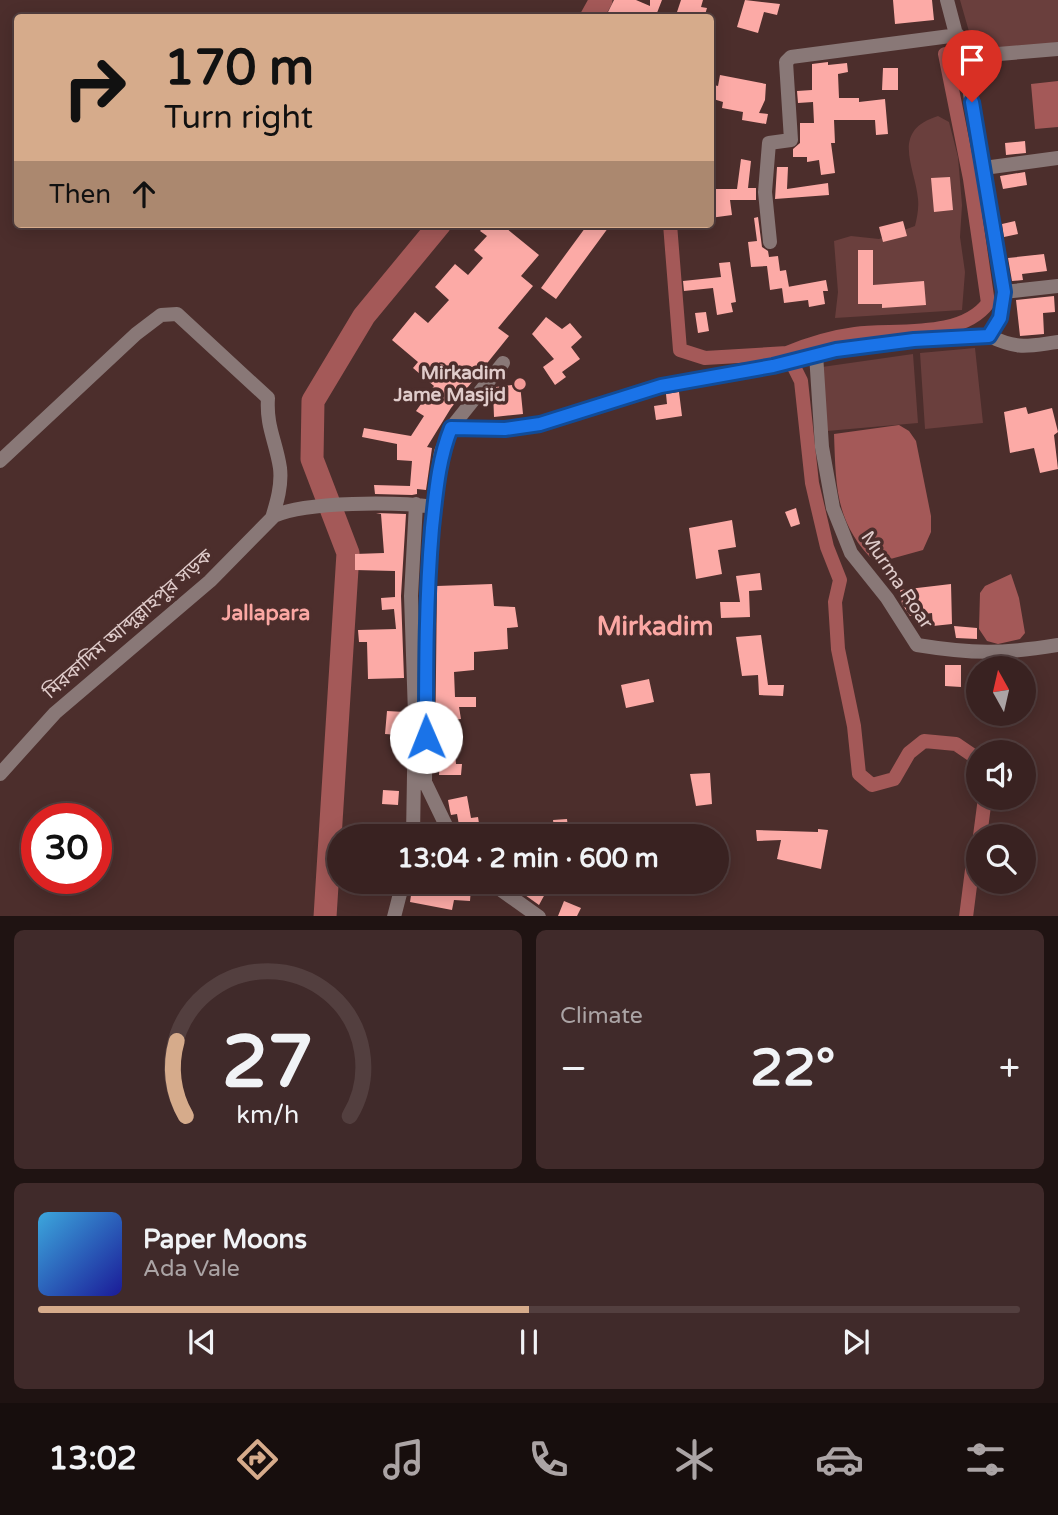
<!DOCTYPE html>
<html lang="en">
<head>
<meta charset="utf-8">
<style>
  body { margin:0; font-family:"Varela Round","Noto Sans Bengali",sans-serif; background:#402a2a; color:#f1f3f6; height:100vh; display:flex; flex-direction:column; font-size:26px; white-space:nowrap }
  * { box-sizing:border-box; margin:0 }
  p { font-size:23px; color:#aba4a5 }
  .icon { flex:none; width:38px; height:38px; fill:none; stroke:currentColor; stroke-width:2; stroke-linecap:round; stroke-linejoin:round }
  .map { position:relative; height:916px; overflow:hidden }
  .sheet { display:flex; flex-direction:column; gap:14px; padding:14px; background:#1f1312; flex:1 }
  .sheet>* { flex:none }
  .top-card { position:absolute; left:14px; top:14px; width:700px; height:214px; border-radius:7px; box-shadow:0 4px 18px #0003,0 0 0 2px #533f3f; background:#d6ab8b; color:#111; overflow:hidden }
  .needle { width:46px; rotate:352deg }
  .buttons { position:absolute; left:966px; top:656px; display:grid; gap:14px }
  .buttons a { display:grid; place-items:center; width:70px; height:70px; border-radius:50%; background:#392221; box-shadow:0 4px 18px #0003,0 0 0 2px #533f3f; font-size:35px }
  .speed { position:absolute; left:21px; top:803px; display:flex; gap:14px; font-size:35px; font-weight:700; text-align:center }
  .speed>* { display:grid; place-content:center; width:91px; height:91px; border-radius:50%; background:#392221; box-shadow:0 4px 18px #0003,0 0 0 2px #533f3f; line-height:1 }
  .speed .limit { border:10px solid #d22; background:#fff; color:#111 }
  .pin { position:absolute; display:grid; place-items:center; width:60px; height:60px; color:#fff; margin:-72px -30px; border-radius:50% 50% 50% 0; rotate:-45deg; box-shadow:0 0 7px #0007 }
  .pin .icon { rotate:45deg }
  .me { position:absolute; width:77px; margin:-38px; rotate:359deg; stroke-linejoin:round; filter:drop-shadow(0 0 5px #0008) }
  .turn { display:flex; align-items:center; gap:24px; height:147px; padding:0 35px; font-size:32px }
  .turn .icon { width:91px; height:91px; stroke-width:2.5 }
  .turn b { display:block; font-size:49px; line-height:60px }
  .then { display:flex; align-items:center; height:66px; padding:0 35px; background:#0003; gap:14px; font-size:26px }
  .big { font-size:52px; font-weight:700; line-height:1.1 }
  .sheet .card { flex:1; display:flex; flex-direction:column; justify-content:center; gap:10px; min-width:0; padding:0 24px; border-radius:10px; background:#402a2a }
  .sheet .dial { align-items:center; gap:0 }
  .dial svg { height:182px; overflow:visible; fill:none; stroke:#533f3f; stroke-width:7; stroke-linecap:round; text-anchor:middle }
  .dial text { fill:#f1f3f6; stroke:none }
  .song { display:flex; align-items:center; gap:21px }
  .cover { width:84px; height:84px; border-radius:10px; background:linear-gradient(135deg,hsl(200 70% 55%),hsl(240 70% 35%)) }
  .played { height:7px; border-radius:4px; background:linear-gradient(90deg,#d6ab8b 50%,#533f3f 50%) }
  .keys { display:flex; justify-content:space-around; direction:ltr }
  .heat { display:flex; justify-content:space-between; align-items:center; font-size:38px; direction:ltr }
  .sheet .tiles { flex:1; display:grid; gap:14px; grid-template-columns:1fr 1fr }
  .card:last-child { grid-column:span 2 }
  .trip { position:absolute; left:327px; top:824px; width:402px; height:70px; border-radius:35px; background:#392221; box-shadow:0 4px 18px #0003,0 0 0 2px #533f3f; font-weight:700; line-height:70px; text-align:center }
  .tabs { display:flex; height:112px; justify-content:space-around; align-items:center; background:#170e0d; color:#aba4a5 }
  .tabs .icon { width:49px; height:49px }
  .tabs .current { color:#d6ab8b }
  .tabs b { font-size:32px; color:#f1f3f6 }
  .map>svg:first-child { display:block }
  .green { fill:#6a3f3d }
  .water { fill:#a45958 }
  .lines { fill:none; stroke-linecap:round; stroke-linejoin:round }
  .canal { stroke:#a45958; stroke-width:14 }
  .river { stroke:#a45958; stroke-width:23 }
  .building { fill:#fcaaa6 }
  .street { stroke:#897877; stroke-width:14 }
  .route-casing { stroke:#114b97; stroke-width:18 }
  .route { stroke:#1a73e8; stroke-width:12 }
  .poi-dot { fill:#f59b98; stroke:#4c2e2c; stroke-width:2.5 }
  .labels { text-anchor:middle; dominant-baseline:central; stroke-width:7; stroke-linejoin:round; paint-order:stroke }
  .poi-label { font-size:19px; font-weight:bold; fill:#e0cccb; stroke:#4c2e2c; text-anchor:end }
  .street-label { font-size:19px; fill:#e0cccb; stroke:#4c2e2c }
  .neighbourhood-label { font-size:21px; font-weight:bold; fill:#fba7a3; stroke:#4c2e2c }
  .district-label { font-size:26px; font-weight:bold; fill:#fba7a3; stroke:#4c2e2c }
</style>
</head>
<body>
<div class="map">
<svg width="1058" height="917" viewBox="0 0 1058 917">
  <rect width="100%" height="100%" fill="#4c2e2c"/>
  <path class="green" d="M 960,0 L 1058,0 L 1058,42 L 976,56 Z
    M 938,116 L 949,122 L 958,157 L 962,205 L 960,237 L 965,272 L 962,310 L 835,318 L 838,292 L 834,241 L 851,236 L 879,239 L 915,226 C 917,218 919,208 918,199 C 915,166 890,131 938,116 Z
    M 975,348 L 983,423 L 925,429 L 920,353 Z
    M 913,354 L 918,423 L 827,431 L 822,367 Z"/>
  <path class="water" d="M 1058,81 L 1058,127 L 1035,129 L 1031,84 Z
    M 899,425 L 909,431 L 916,441 L 931,516 L 931,532 L 923,550 L 876,563 C 835,524 836,487 834,434 Z
    M 1011,574 L 1019,598 L 1025,633 L 1020,639 L 998,644 L 987,641 L 979,629 L 980,593 L 985,586 Z"/>
  <g class="lines">
    <path class="canal" d="M 670,224 L 680,350 L 705,358 L 787,353 L 801,381 L 812,483 L 827,547 L 840,580 L 835,602 L 838,649 L 854,726 L 859,774 L 872,785 L 894,779 L 909,753 L 924,741 L 956,744 L 978,759
      M 787,353 C 809,344 832,337 855,334 C 895,329 962,339 988,303 L 970,179 L 945,54
      M 980,836 L 985,798
      M 966,917 L 972,870 L 978,845"/>
    <path class="river" d="M 591,18 L 601,0
      M 325,917 L 348,553 L 312,459 L 313,401 L 364,316 L 440,224"/>
  </g>
  <path class="building" d="M 614,0 L 636,0 L 650,6 L 650,0 L 662,0 L 655,18 L 605,18 Z
    M 681,0 L 703,0 L 701,7 L 707,8 L 704,18 L 675,18 Z
    M 745,0 L 780,4 L 777,15 L 764,12 L 758,33 L 737,27 Z
    M 893,0 L 932,0 L 934,20 L 895,24 Z
    M 828,62 L 828,65 L 847,63 L 848,72 L 838,74 L 839,98 L 859,98 L 859,102 L 885,99 L 888,134 L 876,135 L 875,120 L 834,120 L 835,143 L 831,143 L 835,173 L 821,175 L 819,160 L 807,162 L 807,157 L 793,157 L 793,149 L 800,143 L 800,123 L 814,123 L 813,102 L 798,103 L 797,91 L 812,90 L 812,64 Z
    M 883,68 L 898,68 L 898,90 L 882,90 Z
    M 720,75 L 766,84 L 765,100 L 759,113 L 768,114 L 766,124 L 742,120 L 743,112 L 722,108 L 723,102 L 710,98 L 710,84 L 718,86 Z
    M 1025,141 L 1026,153 L 1006,155 L 1005,143 Z
    M 741,159 L 751,161 L 748,188 L 756,188 L 756,200 L 730,200 L 732,215 L 710,218 L 710,189 L 737,189 Z
    M 777,167 L 788,167 L 787,189 L 828,183 L 829,195 L 775,199 Z
    M 1025,172 L 1027,185 L 1003,189 L 1000,176 Z
    M 950,177 L 953,210 L 934,212 L 931,178 Z
    M 758,217 L 762,247 L 768,251 L 769,257 L 778,256 L 780,271 L 786,270 L 789,287 L 770,290 L 767,266 L 751,267 L 748,242 L 757,241 L 754,218 Z
    M 903,221 L 907,236 L 883,242 L 879,227 Z
    M 1015,221 L 1018,234 L 1004,237 L 1002,224 Z
    M 486,224 L 501,224 L 539,255 L 521,276 L 533,286 L 498,328 L 509,336 L 451,408 L 427,447 L 432,448 L 426,490 L 417,489 L 417,494 L 412,495 L 375,494 L 374,485 L 410,486 L 412,461 L 397,460 L 397,444 L 362,437 L 364,428 L 411,436 L 424,416 L 416,411 L 434,386 L 413,368 L 418,362 L 392,340 L 415,312 L 428,323 L 449,300 L 435,287 L 455,264 L 468,275 L 483,258 L 474,250 L 487,236 L 480,231 Z
    M 588,224 L 611,224 L 556,299 L 541,288 Z
    M 858,250 L 873,250 L 873,285 L 924,281 L 926,305 L 882,308 L 882,304 L 858,304 Z
    M 1044,254 L 1047,271 L 1022,274 L 1023,280 L 1012,281 L 1008,258 Z
    M 730,262 L 736,302 L 731,303 L 733,312 L 717,315 L 713,288 L 684,291 L 683,281 L 721,277 L 719,263 Z
    M 826,280 L 828,291 L 823,291 L 825,304 L 809,307 L 808,300 L 784,303 L 782,288 Z
    M 1054,296 L 1055,312 L 1043,313 L 1044,334 L 1020,336 L 1016,300 Z
    M 706,312 L 709,331 L 698,333 L 695,313 Z
    M 546,317 L 562,329 L 570,323 L 582,337 L 571,347 L 580,359 L 562,372 L 566,377 L 555,385 L 543,367 L 554,359 L 532,334 Z
    M 520,384 L 523,414 L 494,417 L 493,391 L 496,387 Z
    M 679,392 L 682,416 L 656,420 L 654,406 L 667,404 L 666,394 Z
    M 1026,407 L 1028,414 L 1052,408 L 1058,432 L 1054,435 L 1058,469 L 1040,473 L 1034,448 L 1010,453 L 1004,412 Z
    M 796,508 L 800,524 L 791,527 L 785,512 Z
    M 376,513 L 406,514 L 401,596 L 404,678 L 368,679 L 367,642 L 359,642 L 358,630 L 396,629 L 394,609 L 382,610 L 381,598 L 395,597 L 395,571 L 355,570 L 355,554 L 384,553 L 381,514 Z
    M 732,520 L 736,547 L 718,550 L 722,574 L 696,579 L 689,528 Z
    M 760,573 L 762,590 L 749,591 L 750,617 L 721,618 L 720,602 L 740,602 L 736,576 Z
    M 492,584 L 494,606 L 515,607 L 518,627 L 507,628 L 508,649 L 474,652 L 474,670 L 454,672 L 455,697 L 476,697 L 476,707 L 459,707 L 461,719 L 452,720 L 456,764 L 462,764 L 461,775 L 439,775 L 440,761 L 435,762 L 435,757 L 437,586 Z
    M 951,584 L 952,624 L 933,626 L 932,613 L 910,616 L 902,604 L 900,590 Z
    M 954,626 L 977,628 L 977,639 L 956,638 Z
    M 761,635 L 768,685 L 784,685 L 783,696 L 759,695 L 758,675 L 742,676 L 736,637 Z
    M 945,665 L 961,665 L 961,687 L 945,686 Z
    M 649,679 L 654,702 L 626,708 L 621,685 Z
    M 387,711 L 405,712 L 405,747 L 399,746 L 399,735 L 385,734 Z
    M 710,773 L 712,804 L 696,806 L 690,774 Z
    M 383,790 L 399,791 L 398,805 L 382,804 Z
    M 467,796 L 471,818 L 478,817 L 481,836 L 461,836 L 457,814 L 451,815 L 450,811 L 448,800 Z
    M 567,819 L 569,836 L 555,836 L 553,820 Z
    M 818,829 L 828,830 L 821,869 L 777,859 L 781,840 L 757,841 L 756,830 L 818,832 Z
    M 413,882 L 471,888 L 470,901 L 454,900 L 452,910 L 410,902 Z
    M 529,886 L 545,894 L 539,905 L 525,895 Z
    M 564,901 L 581,908 L 577,916 L 558,916 Z"/>
  <g class="lines">
    <path class="street" d="M 963,57 L 1058,49
      M 984,168 L 1058,158
      M 770,242 L 765,192 L 769,143 L 791,140 L 786,62 L 791,57 L 958,35
      M 1004,292 L 1058,286
      M 989,336 C 1019,350 1027,346 1058,342
      M 816,354 L 822,447 L 833,508 L 851,553 L 887,598 L 917,645 C 972,654 1003,654 1058,645
      M 451,428 L 503,363
      M 0,461 L 136,334 L 161,315 L 177,314 L 268,398 C 266,427 276,441 280,468 C 282,485 277,502 272,518
      M 0,774 L 55,713 L 210,581 L 274,516 C 307,501 397,502 434,507
      M 413,836 L 415,714 L 411,596 L 416,504
      M 451,836 L 425,782 L 427,582 L 437,477 L 441,452 L 451,428 L 505,429 L 540,424 L 661,385 L 773,366 L 836,350 L 914,340 L 989,336 L 1000,318 L 1004,292 L 967,76 L 947,0
      M 490,882 L 539,917
      M 394,917 L 403,882"/>
  </g>
  <g class="lines">
    <defs>
      <path id="route" d="M 426,737 C 426,667 426,598 432,528 C 436,493 438,461 451,428 L 505,429 L 540,424 L 661,386 L 773,366 L 836,350 L 914,340 L 989,336 L 1000,318 L 1004,292 L 972,102"/>
    </defs>
    <use href="#route" class="route-casing"/>
    <use href="#route" class="route"/>
  </g>
  <circle class="poi-dot" cx="520" cy="384" r="7"/>
  <g class="labels">
    <g class="poi-label">
      <text x="506" y="373">Mirkadim<tspan x="506" dy="22">Jame Masjid</tspan></text>
    </g>
    <g class="street-label">
      <text transform="translate(897 580) rotate(56)">Murma Roar</text>
      <text transform="translate(128 624) rotate(-41)">মিরকাদিম আব্দুল্লাহপুর সড়ক</text>
    </g>
    <g class="neighbourhood-label">
      <text x="266" y="613">Jallapara</text>
    </g>
    <g class="district-label">
      <text x="655" y="626">Mirkadim</text>
    </g>
  </g>
</svg>
<div class="buttons">
<a><svg class="needle" viewBox="-14 -14 28 28"><path d="M0-13l5 13h-10z" fill="#e53935"/><path d="M0 13l5-13h-10z" fill="#aba4a5"/></svg></a>
<a><svg class="icon" aria-label="sound" viewBox="0 0 24 24"><path d="M4 9h4l5-4v14l-5-4H4zM17 9q2 3 0 6"/></svg></a>
<a><svg class="icon" aria-label="search" viewBox="0 0 24 24"><circle cx="10" cy="10" r="6"/><path d="M15 15l6 6"/></svg></a>
</div>
<div class="speed"><div class="limit">30</div></div>
<div class="pin" style="left:972px;top:102px;background:#d93025"><svg class="icon" aria-label="arrive" viewBox="0 0 24 24"><path d="M6 21V4h12l-3 4 3 4H6"/></svg></div>
<svg class="me" style="left:426px;top:737px" viewBox="-20 -20 40 40"><circle r="19" fill="#fff"/><path d="M0-13L10 11 0 6-10 11z" fill="#1a73e8"/></svg>
<div class="trip">13:04 · 2 min · 600 m</div>
<div class="top-card">
<div class="turn"><svg class="icon" aria-label="right" viewBox="0 0 24 24"><path d="M7 20v-9h11M14 6l5 5-5 5"/></svg><div><b>170 m</b>Turn right</div></div>
<div class="then">Then<svg class="icon" aria-label="ahead" viewBox="0 0 24 24"><path d="M12 20V5M6 11l6-6 6 6"/></svg></div>
</div>
</div>
<section class="sheet">
<div class="tiles">
<div class="card dial"><svg viewBox="0 0 100 80">
<path d="M14 69A42 42 0 1 1 86 69"/>
<path d="M14 69A42 42 0 0 1 10 36" stroke="#d6ab8b"/>
<text x="50" y="56" font-size="32" font-weight="700">27</text>
<text x="50" y="72" font-size="11">km/h</text>
</svg></div>
<div class="card"><p>Climate</p>
<div class="heat"><a>−</a><b class="big">22°</b><a>+</a></div>
</div>
<div class="card">
<div class="song"><i class="cover"></i><div><b>Paper Moons</b><p>Ada Vale</p></div></div>
<div class="played"></div>
<div class="keys"><svg class="icon" aria-label="previous" viewBox="0 0 24 24"><path d="M18 5L8 12l10 7zM5 5v14"/></svg><svg class="icon" aria-label="pause" viewBox="0 0 24 24"><path d="M8 5v14M16 5v14"/></svg><svg class="icon" aria-label="next" viewBox="0 0 24 24"><path d="M6 5l10 7-10 7zM19 5v14"/></svg></div>
</div>
</div>
</section>
<nav class="tabs">
<b>13:02</b>
<svg class="icon current" aria-label="directions" viewBox="0 0 24 24"><path d="M12 3l9 9-9 9-9-9zM9 14v-3h6M13 9l2 2-2 2"/></svg>
<svg class="icon" aria-label="music" viewBox="0 0 24 24"><path d="M9 18V5l10-2v13"/><circle cx="6" cy="18" r="3"/><circle cx="16" cy="16" r="3"/></svg>
<svg class="icon" aria-label="phone" viewBox="0 0 24 24"><path d="M5 4h4l2 5-3 2q2 4 5 5l2-3 5 2v4C11 20 4 13 5 4z"/></svg>
<svg class="icon" aria-label="climate" viewBox="0 0 24 24"><path d="M12 3v18M4 7l16 10M4 17L20 7"/></svg>
<svg class="icon" aria-label="car" viewBox="0 0 24 24"><path d="M5 17H2v-5l4-1 3-4h7l3 4 3 1v5h-3M9 17h6M6 11h13"/><circle cx="7" cy="17" r="2"/><circle cx="17" cy="17" r="2"/></svg>
<svg class="icon" aria-label="filters" viewBox="0 0 24 24"><path d="M4 7h16M4 17h16"/><circle cx="9" cy="7" r="2"/><circle cx="15" cy="17" r="2"/></svg>
</nav>
</body>
</html>
